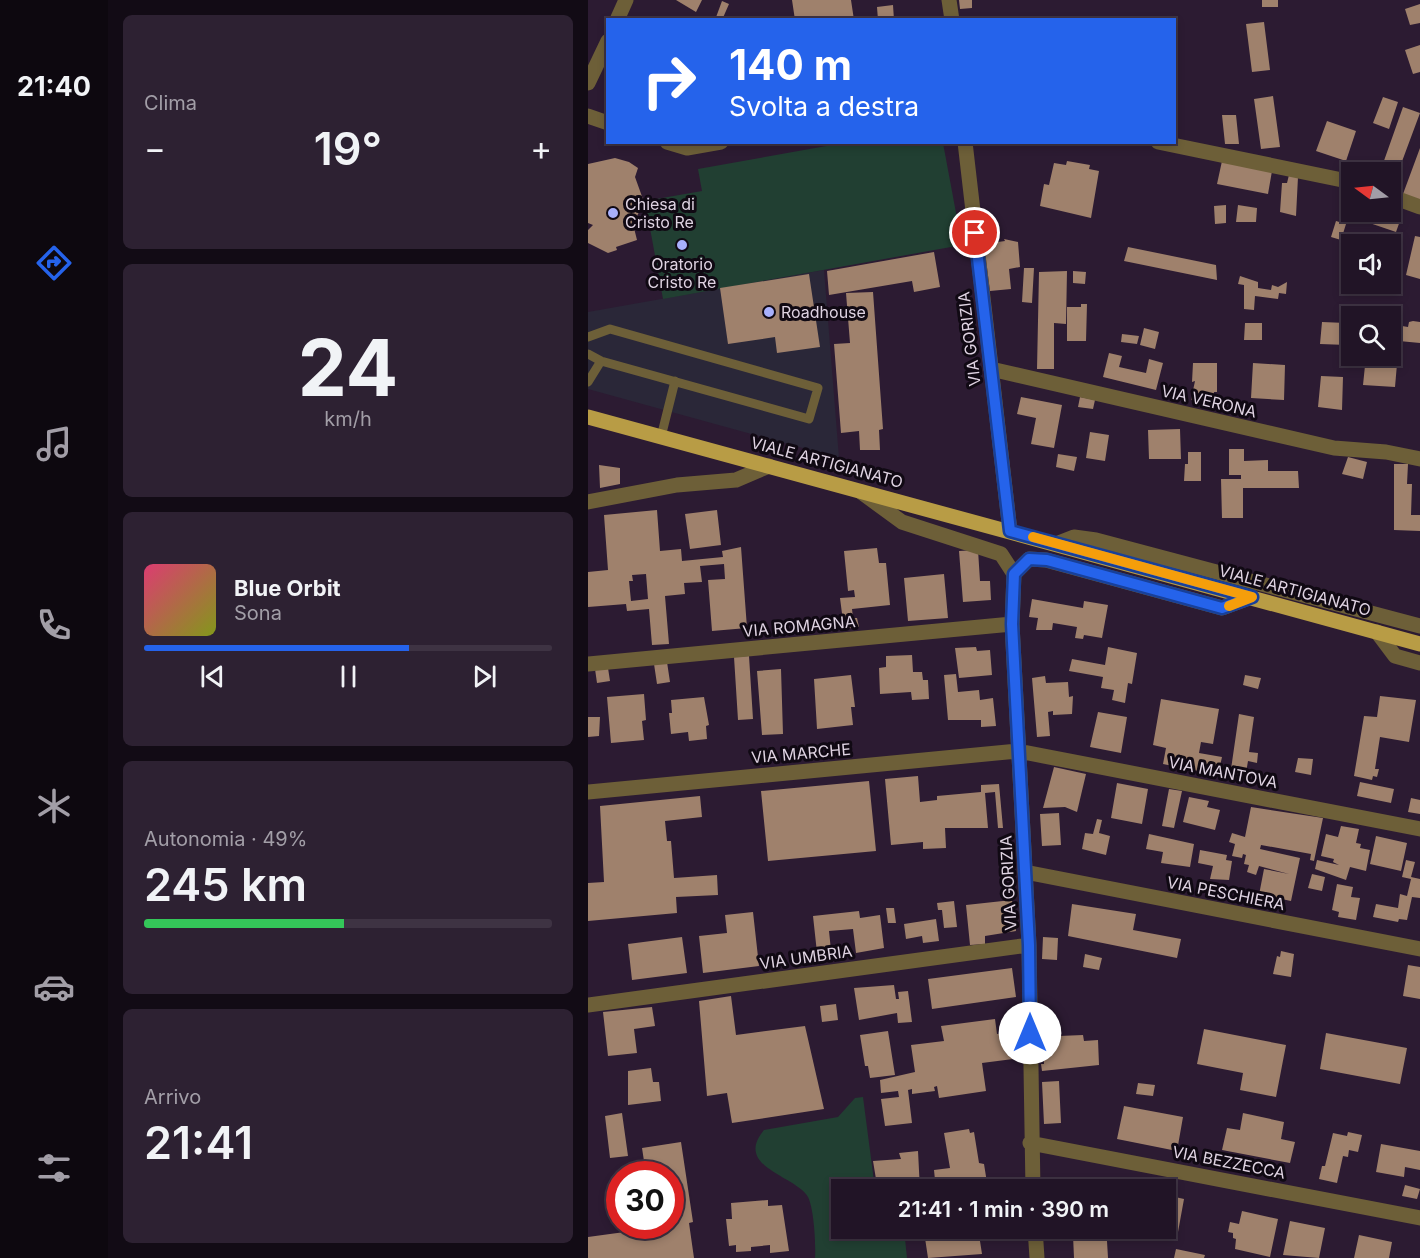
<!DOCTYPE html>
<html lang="it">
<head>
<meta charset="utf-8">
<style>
  body { margin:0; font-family:Inter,sans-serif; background:#2d2132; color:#f1f3f6; height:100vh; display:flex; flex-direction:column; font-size:22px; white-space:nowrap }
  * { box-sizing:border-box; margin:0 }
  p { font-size:20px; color:#a29ea7 }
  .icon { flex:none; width:33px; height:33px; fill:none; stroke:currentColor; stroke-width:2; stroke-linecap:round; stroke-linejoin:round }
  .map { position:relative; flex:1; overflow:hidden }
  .drawer { display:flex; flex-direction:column; gap:15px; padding:15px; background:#120b15; width:480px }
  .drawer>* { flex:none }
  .guide { position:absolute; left:18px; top:18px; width:570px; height:126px; border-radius:0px; box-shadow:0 3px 9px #0003,0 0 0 2px #3e3343; background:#2563eb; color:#fff; overflow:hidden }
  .needle { width:39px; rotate:285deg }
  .buttons { position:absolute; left:753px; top:162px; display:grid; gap:12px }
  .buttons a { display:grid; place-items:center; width:60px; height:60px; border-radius:0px; background:#211426; box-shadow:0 3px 9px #0003,0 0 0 2px #3e3343; font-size:30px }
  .speed { position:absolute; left:18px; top:1161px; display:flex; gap:12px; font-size:30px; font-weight:700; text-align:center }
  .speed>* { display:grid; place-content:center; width:78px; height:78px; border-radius:50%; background:#211426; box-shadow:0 3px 9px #0003,0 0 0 2px #3e3343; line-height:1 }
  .speed .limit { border:9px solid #d22; background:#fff; color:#111 }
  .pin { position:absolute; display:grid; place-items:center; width:51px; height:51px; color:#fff; margin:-26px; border:3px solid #fff; border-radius:50%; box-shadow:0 2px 6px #0007 }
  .me { position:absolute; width:66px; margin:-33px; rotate:0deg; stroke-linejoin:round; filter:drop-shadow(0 0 4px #0008) }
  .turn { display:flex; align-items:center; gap:21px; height:126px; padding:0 24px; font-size:27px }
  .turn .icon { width:78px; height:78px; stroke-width:2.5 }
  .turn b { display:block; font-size:42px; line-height:51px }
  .big { font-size:45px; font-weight:600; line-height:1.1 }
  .drawer .card { flex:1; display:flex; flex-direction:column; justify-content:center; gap:9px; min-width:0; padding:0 21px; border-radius:9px; background:#2d2132 }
  .drawer .dial { align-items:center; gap:0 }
  .dial b { font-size:78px; line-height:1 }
  .song { display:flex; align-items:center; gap:18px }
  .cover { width:72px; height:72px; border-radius:9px; background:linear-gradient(135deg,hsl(340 70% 55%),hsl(70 70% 35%)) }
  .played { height:6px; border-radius:3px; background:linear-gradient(90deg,#2563eb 65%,#3e3343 65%) }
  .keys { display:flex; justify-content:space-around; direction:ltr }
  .heat { display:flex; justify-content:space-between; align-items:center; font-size:33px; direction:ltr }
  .charge { height:9px; border-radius:4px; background:linear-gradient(90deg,#34c759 49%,#3e3343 0) }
  .trip { position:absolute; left:243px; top:1179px; width:345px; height:60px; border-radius:0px; background:#211426; box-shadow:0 3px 9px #0003,0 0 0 2px #3e3343; font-weight:600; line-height:60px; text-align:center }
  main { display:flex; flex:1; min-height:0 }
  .menu { display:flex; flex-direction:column; width:108px; justify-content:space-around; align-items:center; background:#0d080f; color:#a29ea7 }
  .menu .icon { width:42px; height:42px }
  .menu .on { color:#2563eb }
  .menu b { font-size:27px; color:#f1f3f6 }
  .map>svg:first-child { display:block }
  .commercial { fill:#2a2738 }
  .green { fill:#213f32 }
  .building { fill:#9f816c; fill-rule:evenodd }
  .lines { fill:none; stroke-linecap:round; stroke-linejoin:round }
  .service { stroke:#6d5f38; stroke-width:9 }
  .minor { stroke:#6d5f38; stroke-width:15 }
  .primary { stroke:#b89c45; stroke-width:15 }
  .route-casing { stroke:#184099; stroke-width:15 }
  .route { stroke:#2563eb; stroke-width:10 }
  .slow { stroke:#f59e0b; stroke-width:10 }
  .poi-dot { fill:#a8b0fc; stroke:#100913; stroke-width:2 }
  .labels { text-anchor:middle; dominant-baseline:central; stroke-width:6; stroke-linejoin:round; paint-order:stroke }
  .poi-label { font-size:16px; fill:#dfd3e2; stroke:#100913; text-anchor:start }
  .street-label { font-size:16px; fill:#dfd3e2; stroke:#100913 }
</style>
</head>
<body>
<main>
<nav class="menu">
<b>21:40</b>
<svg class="icon on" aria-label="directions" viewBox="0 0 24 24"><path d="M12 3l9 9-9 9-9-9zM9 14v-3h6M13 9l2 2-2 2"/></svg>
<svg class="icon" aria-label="music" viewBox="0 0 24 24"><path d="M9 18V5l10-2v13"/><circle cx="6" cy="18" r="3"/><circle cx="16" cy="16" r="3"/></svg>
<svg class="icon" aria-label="phone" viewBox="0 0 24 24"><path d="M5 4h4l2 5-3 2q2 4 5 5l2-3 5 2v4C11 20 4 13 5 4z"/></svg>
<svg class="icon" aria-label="climate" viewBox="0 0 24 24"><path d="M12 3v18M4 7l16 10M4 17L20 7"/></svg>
<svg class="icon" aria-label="car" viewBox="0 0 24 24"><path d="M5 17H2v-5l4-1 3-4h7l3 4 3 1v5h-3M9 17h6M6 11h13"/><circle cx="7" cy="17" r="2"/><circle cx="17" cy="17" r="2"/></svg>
<svg class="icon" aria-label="filters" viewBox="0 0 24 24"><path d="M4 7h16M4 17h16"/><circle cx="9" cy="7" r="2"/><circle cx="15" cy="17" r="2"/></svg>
</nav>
<section class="drawer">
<div class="card"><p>Clima</p>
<div class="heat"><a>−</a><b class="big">19°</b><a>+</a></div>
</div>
<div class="card dial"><b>24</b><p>km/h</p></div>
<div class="card">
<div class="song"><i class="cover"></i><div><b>Blue Orbit</b><p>Sona</p></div></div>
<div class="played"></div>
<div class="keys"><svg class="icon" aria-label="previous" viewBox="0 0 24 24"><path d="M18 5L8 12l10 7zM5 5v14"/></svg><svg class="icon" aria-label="pause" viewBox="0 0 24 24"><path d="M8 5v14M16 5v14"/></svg><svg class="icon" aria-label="next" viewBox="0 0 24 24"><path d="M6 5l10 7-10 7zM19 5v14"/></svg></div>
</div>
<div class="card"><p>Autonomia · 49%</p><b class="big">245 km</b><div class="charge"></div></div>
<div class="card"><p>Arrivo</p><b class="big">21:41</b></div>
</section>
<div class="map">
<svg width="832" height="1258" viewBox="0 0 832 1258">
  <rect width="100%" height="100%" fill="#2c1b32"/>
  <path class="commercial" d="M 236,270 L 251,458 L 0,389 L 0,312 Z"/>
  <path class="green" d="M 255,143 L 355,143 L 374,245 L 75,299 L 57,201 L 114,191 L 110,169 Z
    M 275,1097 L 287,1189 L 254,1190 L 254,1228 L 316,1229 L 319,1258 L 227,1258 C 228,1244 226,1209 220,1197 C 208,1176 145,1167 176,1130 L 250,1117 L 267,1098 Z"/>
  <path class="building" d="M 88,0 L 114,0 L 108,12 Z
    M 204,0 L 263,0 L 266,20 L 207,20 Z
    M 371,0 L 384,0 L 384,8 L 372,9 Z
    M 674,0 L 690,0 L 690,7 L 674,7 Z
    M 134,1 L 141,4 L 134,20 L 127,20 Z
    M 832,4 L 832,23 L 822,25 L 817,9 Z
    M 305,5 L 306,20 L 290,20 L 289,7 Z
    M 676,22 L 682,70 L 664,72 L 658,24 Z
    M 832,45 L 832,72 L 825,74 L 817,50 Z
    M 685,96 L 692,147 L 673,149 L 666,99 Z
    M 795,97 L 810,102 L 801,129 L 785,123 Z
    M 815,107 L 832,113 L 803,191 L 802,172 L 792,172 Z
    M 634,115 L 648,115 L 651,144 L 637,144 Z
    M 739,121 L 768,131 L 758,161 L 728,151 Z
    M 832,148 L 832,202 L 815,194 Z
    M 27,158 L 41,162 L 50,168 L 47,177 L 56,202 L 45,224 L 49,240 L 28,247 L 29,250 L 20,253 L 0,243 L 0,230 L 5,225 L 0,223 L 0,164 Z
    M 479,161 L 502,165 L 501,169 L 511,171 L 503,218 L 452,206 L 456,184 L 461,185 L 466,163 L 478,165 Z
    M 634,161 L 684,171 L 680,194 L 629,184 Z
    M 701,175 L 710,177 L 708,216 L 692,212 L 694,183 L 699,183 Z
    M 638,205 L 638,223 L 627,224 L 626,206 Z
    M 650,205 L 669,208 L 668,222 L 648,222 Z
    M 763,212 L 795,212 L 813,218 L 808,232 L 761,216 Z
    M 748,221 L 758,224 L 753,240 L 743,237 Z
    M 827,236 L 832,237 L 832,279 L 818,275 Z
    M 416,239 L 430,242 L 432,267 L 421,269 L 423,289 L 402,291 L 396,244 L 417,241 Z
    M 540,247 L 628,265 L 629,280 L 536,261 Z
    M 346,252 L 352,287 L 326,292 L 324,281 L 241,295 L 239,271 Z
    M 436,268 L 446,268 L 444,303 L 434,302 Z
    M 479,271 L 478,324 L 466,323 L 466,369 L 449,369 L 451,272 Z
    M 485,271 L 498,272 L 497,284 L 485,283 Z
    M 221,274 L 232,347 L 189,353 L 187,337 L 140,344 L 132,288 Z
    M 652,276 L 670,282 L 670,288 L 683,290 L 684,285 L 690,287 L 699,282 L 698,294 L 691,293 L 690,299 L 667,296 L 666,310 L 656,309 L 656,285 L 650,284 Z
    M 285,292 L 295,429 L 291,430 L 292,450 L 272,450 L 271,431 L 253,433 L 246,344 L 262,343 L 258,293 Z
    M 493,304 L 499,304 L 498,341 L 479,341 L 479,307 L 493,307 Z
    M 758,312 L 776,315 L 764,316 L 764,334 L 760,333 L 759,345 L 732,344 L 734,322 L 758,323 Z
    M 825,321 L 832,322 L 832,343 L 811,341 L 807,387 L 775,385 L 778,356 L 802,356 L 802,324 L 820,327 L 821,322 Z
    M 657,323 L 674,323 L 674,340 L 656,340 Z
    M 556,328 L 571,332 L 567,349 L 552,345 Z
    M 534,334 L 551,336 L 549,344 L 533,342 Z
    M 521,353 L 534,356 L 531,367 L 558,373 L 561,359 L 575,363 L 568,390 L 515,377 Z
    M 605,363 L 629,363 L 629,392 L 626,392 L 624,404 L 603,400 L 607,381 L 604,382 Z
    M 665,363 L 697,365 L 696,400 L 663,398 Z
    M 733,376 L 755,377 L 754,410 L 730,407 Z
    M 433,397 L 474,405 L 466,448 L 443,444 L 448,418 L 429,414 Z
    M 492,397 L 507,400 L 505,409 L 490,407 Z
    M 592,429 L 593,459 L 561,459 L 560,430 Z
    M 502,432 L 521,435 L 517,461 L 498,458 Z
    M 641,449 L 656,449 L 656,461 L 680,460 L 680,471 L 710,471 L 711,488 L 655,488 L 655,518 L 634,518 L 633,479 L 653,479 L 653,475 L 641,475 Z
    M 600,452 L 613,452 L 613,481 L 596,481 L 597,464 L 600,464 Z
    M 470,454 L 489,457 L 486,471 L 468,467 Z
    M 760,457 L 779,462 L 775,479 L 754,474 Z
    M 806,464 L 820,464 L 819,484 L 824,484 L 823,515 L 832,515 L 832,531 L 806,530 Z
    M 11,465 L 32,468 L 32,484 L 12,488 Z
    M 69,510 L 72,551 L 93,549 L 94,561 L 135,557 L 134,551 L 153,547 L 159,628 L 124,631 L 120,580 L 137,579 L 136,564 L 112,566 L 114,582 L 96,583 L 97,594 L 77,596 L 81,644 L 64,645 L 61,609 L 39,611 L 38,604 L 0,607 L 0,572 L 20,570 L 16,515 ZM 58,574 L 60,599 L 43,601 L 41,581 L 45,581 L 44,575 Z
    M 129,510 L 133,545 L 102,549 L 97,514 Z
    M 289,548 L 291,563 L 298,563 L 302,605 L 264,609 L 265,618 L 269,618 L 271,627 L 256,629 L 252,598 L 267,597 L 266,590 L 260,591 L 256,551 Z
    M 390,550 L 392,581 L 402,581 L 403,600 L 375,602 L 371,551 Z
    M 356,574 L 360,618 L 320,621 L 316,578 Z
    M 444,599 L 495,608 L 496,601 L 520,605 L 514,638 L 496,635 L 495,639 L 487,638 L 489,627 L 465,623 L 464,630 L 448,630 L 450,618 L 441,617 Z
    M 388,647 L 389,651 L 402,650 L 404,675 L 371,678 L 367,648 Z
    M 520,647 L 549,653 L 544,684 L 540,683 L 537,703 L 524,700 L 526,690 L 513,688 L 515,677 L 481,671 L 484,659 L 517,665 Z
    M 324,655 L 325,672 L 334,672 L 335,680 L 340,680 L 341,699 L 324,700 L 323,692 L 292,694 L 291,668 L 298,667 L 298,656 Z
    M 161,656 L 165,719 L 150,720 L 146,657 Z
    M 79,662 L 82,682 L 69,684 L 66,664 Z
    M 20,668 L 22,681 L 9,683 L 7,669 Z
    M 193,669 L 195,734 L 174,735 L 169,671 Z
    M 368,674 L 370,692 L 391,690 L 392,700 L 405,698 L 408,726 L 393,727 L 393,720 L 360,720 L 356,675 Z
    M 263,675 L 267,707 L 263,707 L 265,725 L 229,729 L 226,679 Z
    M 657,675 L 673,678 L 670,689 L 655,685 Z
    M 457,676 L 458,683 L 480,682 L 481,697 L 485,696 L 484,714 L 465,715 L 465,711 L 460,712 L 462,736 L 449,737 L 444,678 Z
    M 56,694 L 58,720 L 54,721 L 56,740 L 23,743 L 19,697 Z
    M 792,696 L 828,700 L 821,742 L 792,737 L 787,769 L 791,769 L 789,777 L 785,776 L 784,780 L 766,776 L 776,716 L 789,717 Z
    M 116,697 L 121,725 L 118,726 L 119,739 L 101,741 L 100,732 L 83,734 L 81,713 L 84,713 L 83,700 Z
    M 573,699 L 631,709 L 625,744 L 613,742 L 611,753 L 634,757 L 630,775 L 575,764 L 578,748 L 565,745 Z
    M 510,712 L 539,717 L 533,753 L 502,747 Z
    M 651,714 L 666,717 L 661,752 L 670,753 L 669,763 L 660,761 L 657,779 L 642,776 Z
    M 0,717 L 12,717 L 11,736 L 0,737 Z
    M 710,758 L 725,759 L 723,775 L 707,772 Z
    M 466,767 L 498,774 L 489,812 L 477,807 L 455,808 Z
    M 330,776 L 332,802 L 349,800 L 349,796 L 393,792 L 393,785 L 411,784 L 415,828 L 410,828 L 407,792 L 397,793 L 400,828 L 357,828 L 358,848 L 335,849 L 335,842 L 303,845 L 297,779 Z
    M 281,781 L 288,851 L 180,861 L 173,791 Z
    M 772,782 L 806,789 L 803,803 L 769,796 Z
    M 529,783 L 560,789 L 554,824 L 523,818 Z
    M 581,789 L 594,791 L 586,828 L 574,826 Z
    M 112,796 L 114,817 L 77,821 L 79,841 L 83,841 L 86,878 L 129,875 L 130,895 L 88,897 L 89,913 L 0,921 L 0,883 L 16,882 L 12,806 Z
    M 601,797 L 621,801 L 619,807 L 632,810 L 627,830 L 595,822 Z
    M 823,798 L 832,800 L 832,814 L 820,812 Z
    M 663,807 L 735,818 L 726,861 L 722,860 L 723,854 L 673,845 L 672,849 L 712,858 L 703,901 L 684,897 L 683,902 L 670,900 L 676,869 L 701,874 L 671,866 L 668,875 L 659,872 L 661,865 L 656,864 L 658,855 L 655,854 L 654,858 L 644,856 L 647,844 L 641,842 L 644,833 L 657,837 Z
    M 471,813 L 473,845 L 454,846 L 452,814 Z
    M 509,819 L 514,820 L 511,833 L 522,836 L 518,855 L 494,849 L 497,833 L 505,834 Z
    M 753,826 L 771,829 L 768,843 L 773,844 L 772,848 L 782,850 L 778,871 L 762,867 L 758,880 L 727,869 L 729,860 L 751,865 L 745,862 L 746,859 L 733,856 L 738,834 L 750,837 Z
    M 561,834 L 606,844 L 602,867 L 573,863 L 575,852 L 558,849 Z
    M 788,836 L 819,843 L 813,871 L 782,864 Z
    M 612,850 L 639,855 L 638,860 L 644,861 L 641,880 L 622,879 L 625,866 L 610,863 Z
    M 818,860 L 827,862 L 823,877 L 832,879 L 832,898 L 824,897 L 819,920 L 811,919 L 810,922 L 785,917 L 788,904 L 810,908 L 812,894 L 819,896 L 823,879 L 814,877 Z
    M 724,874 L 737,877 L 734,891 L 720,888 Z
    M 749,884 L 765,887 L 763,897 L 772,898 L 768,920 L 750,917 L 751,912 L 744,910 Z
    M 424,900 L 428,931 L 397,936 L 397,944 L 382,945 L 378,905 Z
    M 366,901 L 369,927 L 356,928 L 354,910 L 350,910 L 349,903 Z
    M 484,904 L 548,914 L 545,930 L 593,939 L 589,958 L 480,936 Z
    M 298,908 L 306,908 L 308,923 L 300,923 Z
    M 271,911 L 272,918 L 292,915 L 296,948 L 268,953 L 265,929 L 241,931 L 244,960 L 230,962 L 225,916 Z
    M 165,912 L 171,966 L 115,973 L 111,936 L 139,933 L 137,915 Z
    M 348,919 L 351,941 L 335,943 L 334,936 L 318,939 L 316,924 Z
    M 94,937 L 99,973 L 44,980 L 40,944 Z
    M 455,937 L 470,938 L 469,960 L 454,959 Z
    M 693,951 L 706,954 L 703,977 L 685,974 L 689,956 L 692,957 Z
    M 497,954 L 514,958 L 511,970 L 495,967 Z
    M 820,965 L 832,967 L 832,999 L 815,996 Z
    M 424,968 L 428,997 L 344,1009 L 340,979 Z
    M 306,985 L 308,999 L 311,999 L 310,992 L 320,991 L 324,1022 L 310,1023 L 309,1013 L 271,1020 L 266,988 Z
    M 143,996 L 148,1035 L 217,1026 L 236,1109 L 144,1123 L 139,1093 L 119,1096 L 111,1001 Z
    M 248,1004 L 250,1020 L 234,1022 L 232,1006 Z
    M 64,1007 L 67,1026 L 46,1029 L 49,1053 L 20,1056 L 15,1012 Z
    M 407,1019 L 409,1034 L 422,1032 L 425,1059 L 394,1063 L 398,1091 L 351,1098 L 349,1086 L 346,1087 L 347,1091 L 324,1094 L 324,1089 L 320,1090 L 324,1123 L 297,1126 L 293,1099 L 311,1097 L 310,1091 L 293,1093 L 292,1080 L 327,1072 L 323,1045 L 356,1041 L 353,1026 Z
    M 616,1029 L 698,1045 L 688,1097 L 652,1090 L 655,1073 L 609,1064 Z
    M 300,1031 L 307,1075 L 282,1078 L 280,1066 L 277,1066 L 272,1035 Z
    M 471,1032 L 471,1036 L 495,1035 L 496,1041 L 510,1040 L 511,1065 L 454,1071 L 453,1064 L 456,1064 L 455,1033 Z
    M 738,1033 L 819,1048 L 812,1084 L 732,1069 Z
    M 63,1068 L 65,1082 L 71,1082 L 73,1101 L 40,1105 L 40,1071 Z
    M 471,1081 L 473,1123 L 456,1124 L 454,1082 Z
    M 550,1083 L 567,1085 L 565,1096 L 548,1094 Z
    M 536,1106 L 595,1117 L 589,1151 L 529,1139 Z
    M 34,1113 L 40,1156 L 22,1158 L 17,1116 Z
    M 655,1113 L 696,1122 L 693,1139 L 707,1142 L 702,1163 L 634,1150 L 639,1128 L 652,1130 Z
    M 381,1129 L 382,1133 L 386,1132 L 391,1163 L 396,1164 L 400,1189 L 348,1190 L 346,1170 L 362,1168 L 356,1133 Z
    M 760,1132 L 774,1135 L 770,1152 L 761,1150 L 760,1157 L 755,1156 L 749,1183 L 731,1179 L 734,1166 L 737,1166 L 745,1133 L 759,1136 Z
    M 93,1142 L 105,1222 L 101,1223 L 106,1258 L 0,1258 L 0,1237 L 66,1228 L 66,1226 L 82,1226 L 82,1174 L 58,1174 L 54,1148 Z
    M 793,1144 L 832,1151 L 832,1170 L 817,1167 L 816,1177 L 788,1172 Z
    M 330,1151 L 332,1190 L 304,1190 L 302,1177 L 288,1179 L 285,1161 L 313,1159 L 311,1153 Z
    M 490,1183 L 491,1190 L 457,1190 L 456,1187 Z
    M 817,1185 L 832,1189 L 829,1199 L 814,1196 Z
    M 578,1195 L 596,1199 L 590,1232 L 578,1230 Z
    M 180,1200 L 180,1206 L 194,1205 L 201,1251 L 182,1253 L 182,1245 L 163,1247 L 163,1251 L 148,1252 L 148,1245 L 141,1246 L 138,1219 L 144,1219 L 143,1203 Z
    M 654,1211 L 690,1219 L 682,1257 L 647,1249 L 648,1239 L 645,1238 L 645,1233 L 640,1232 L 642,1222 L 651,1224 Z
    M 702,1221 L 737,1228 L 731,1258 L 695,1255 Z
    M 377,1228 L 390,1228 L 394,1254 L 340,1258 L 337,1238 L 351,1237 L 350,1232 Z
    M 461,1228 L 485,1228 L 485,1230 L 462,1233 Z
    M 513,1234 L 514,1241 L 519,1241 L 520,1258 L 486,1258 L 485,1235 Z
    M 771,1235 L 804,1242 L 801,1258 L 766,1258 Z
    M 588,1249 L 617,1255 L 616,1258 L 586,1258 Z"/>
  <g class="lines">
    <path class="service" d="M 0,337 L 22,329 L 230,388 L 221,419 L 13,361 L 0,354
      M 0,382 L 13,361
      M 73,437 L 87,381"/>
    <path class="minor" d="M 361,0 L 364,20
      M 29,20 L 38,0
      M 0,83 L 20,41
      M 0,116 L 20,123
      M 79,142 L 99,148 L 133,142
      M 377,142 L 422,531
      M 570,142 L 764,182
      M 802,196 L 832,207
      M 403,369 L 746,448 L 798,452 L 832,459
      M 273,492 L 314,522 L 413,554 L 426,574 L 424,624 L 441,945 L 445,1190
      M 0,502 L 89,485 L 148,480 L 181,466
      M 468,544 L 486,537 L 508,540 L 832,626
      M 426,574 L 441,559 L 458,560 L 634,608 L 664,597
      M 789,632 L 807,656 L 832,663
      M 0,664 L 424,624
      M 0,792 L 430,751 L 832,829
      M 437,872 L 832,949
      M 0,1005 L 441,945
      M 442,1143 L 832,1218
      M 447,1228 L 449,1258"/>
    <path class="primary" d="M 0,417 L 832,644"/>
  </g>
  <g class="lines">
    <defs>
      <path id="route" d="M 387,233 L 422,531 L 664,597 L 634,608 L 459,560 L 441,559 L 426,574 L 424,624 L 441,945 L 442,1033"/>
    </defs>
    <use href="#route" class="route-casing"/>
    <use href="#route" class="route"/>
    <path class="slow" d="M 445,537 L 664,597 L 641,606"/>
  </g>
  <g class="poi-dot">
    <circle cx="25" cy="213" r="6"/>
    <circle cx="94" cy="245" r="6"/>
    <circle cx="181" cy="312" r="6"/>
  </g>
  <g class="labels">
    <g class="poi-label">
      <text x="37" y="204">Chiesa di<tspan x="37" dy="18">Cristo Re</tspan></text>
      <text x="94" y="264" text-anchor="middle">Oratorio<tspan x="94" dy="18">Cristo Re</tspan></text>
      <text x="193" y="312">Roadhouse</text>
    </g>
    <g class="street-label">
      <text transform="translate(381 339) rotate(-97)">VIA GORIZIA</text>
      <text transform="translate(621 401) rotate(13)">VIA VERONA</text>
      <text transform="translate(239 462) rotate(15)">VIALE ARTIGIANATO</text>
      <text transform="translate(707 590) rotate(15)">VIALE ARTIGIANATO</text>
      <text transform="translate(211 626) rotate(-5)">VIA ROMAGNA</text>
      <text transform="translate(213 753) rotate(-5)">VIA MARCHE</text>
      <text transform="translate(635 772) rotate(11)">VIA MANTOVA</text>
      <text transform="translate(420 883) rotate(-93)">VIA GORIZIA</text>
      <text transform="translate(638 893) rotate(11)">VIA PESCHIERA</text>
      <text transform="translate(218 957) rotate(-8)">VIA UMBRIA</text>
      <text transform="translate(641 1162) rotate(11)">VIA BEZZECCA</text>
    </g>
  </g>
</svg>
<div class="buttons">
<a><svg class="needle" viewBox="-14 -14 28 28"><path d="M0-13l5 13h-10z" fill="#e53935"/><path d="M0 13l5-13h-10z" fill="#a29ea7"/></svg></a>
<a><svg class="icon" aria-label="sound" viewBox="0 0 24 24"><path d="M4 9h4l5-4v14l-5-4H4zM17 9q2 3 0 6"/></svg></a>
<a><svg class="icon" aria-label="search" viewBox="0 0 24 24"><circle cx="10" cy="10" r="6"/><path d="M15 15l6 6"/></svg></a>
</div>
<div class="speed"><div class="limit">30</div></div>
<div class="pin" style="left:387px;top:233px;background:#d93025"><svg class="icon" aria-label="arrive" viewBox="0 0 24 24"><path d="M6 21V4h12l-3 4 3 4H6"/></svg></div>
<svg class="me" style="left:442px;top:1033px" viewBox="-20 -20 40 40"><circle r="19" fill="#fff"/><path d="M0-13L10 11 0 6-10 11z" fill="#2563eb"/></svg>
<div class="trip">21:41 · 1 min · 390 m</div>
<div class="guide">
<div class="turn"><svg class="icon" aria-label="right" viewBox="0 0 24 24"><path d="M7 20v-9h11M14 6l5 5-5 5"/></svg><div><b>140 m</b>Svolta a destra</div></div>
</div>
</div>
</main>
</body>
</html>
